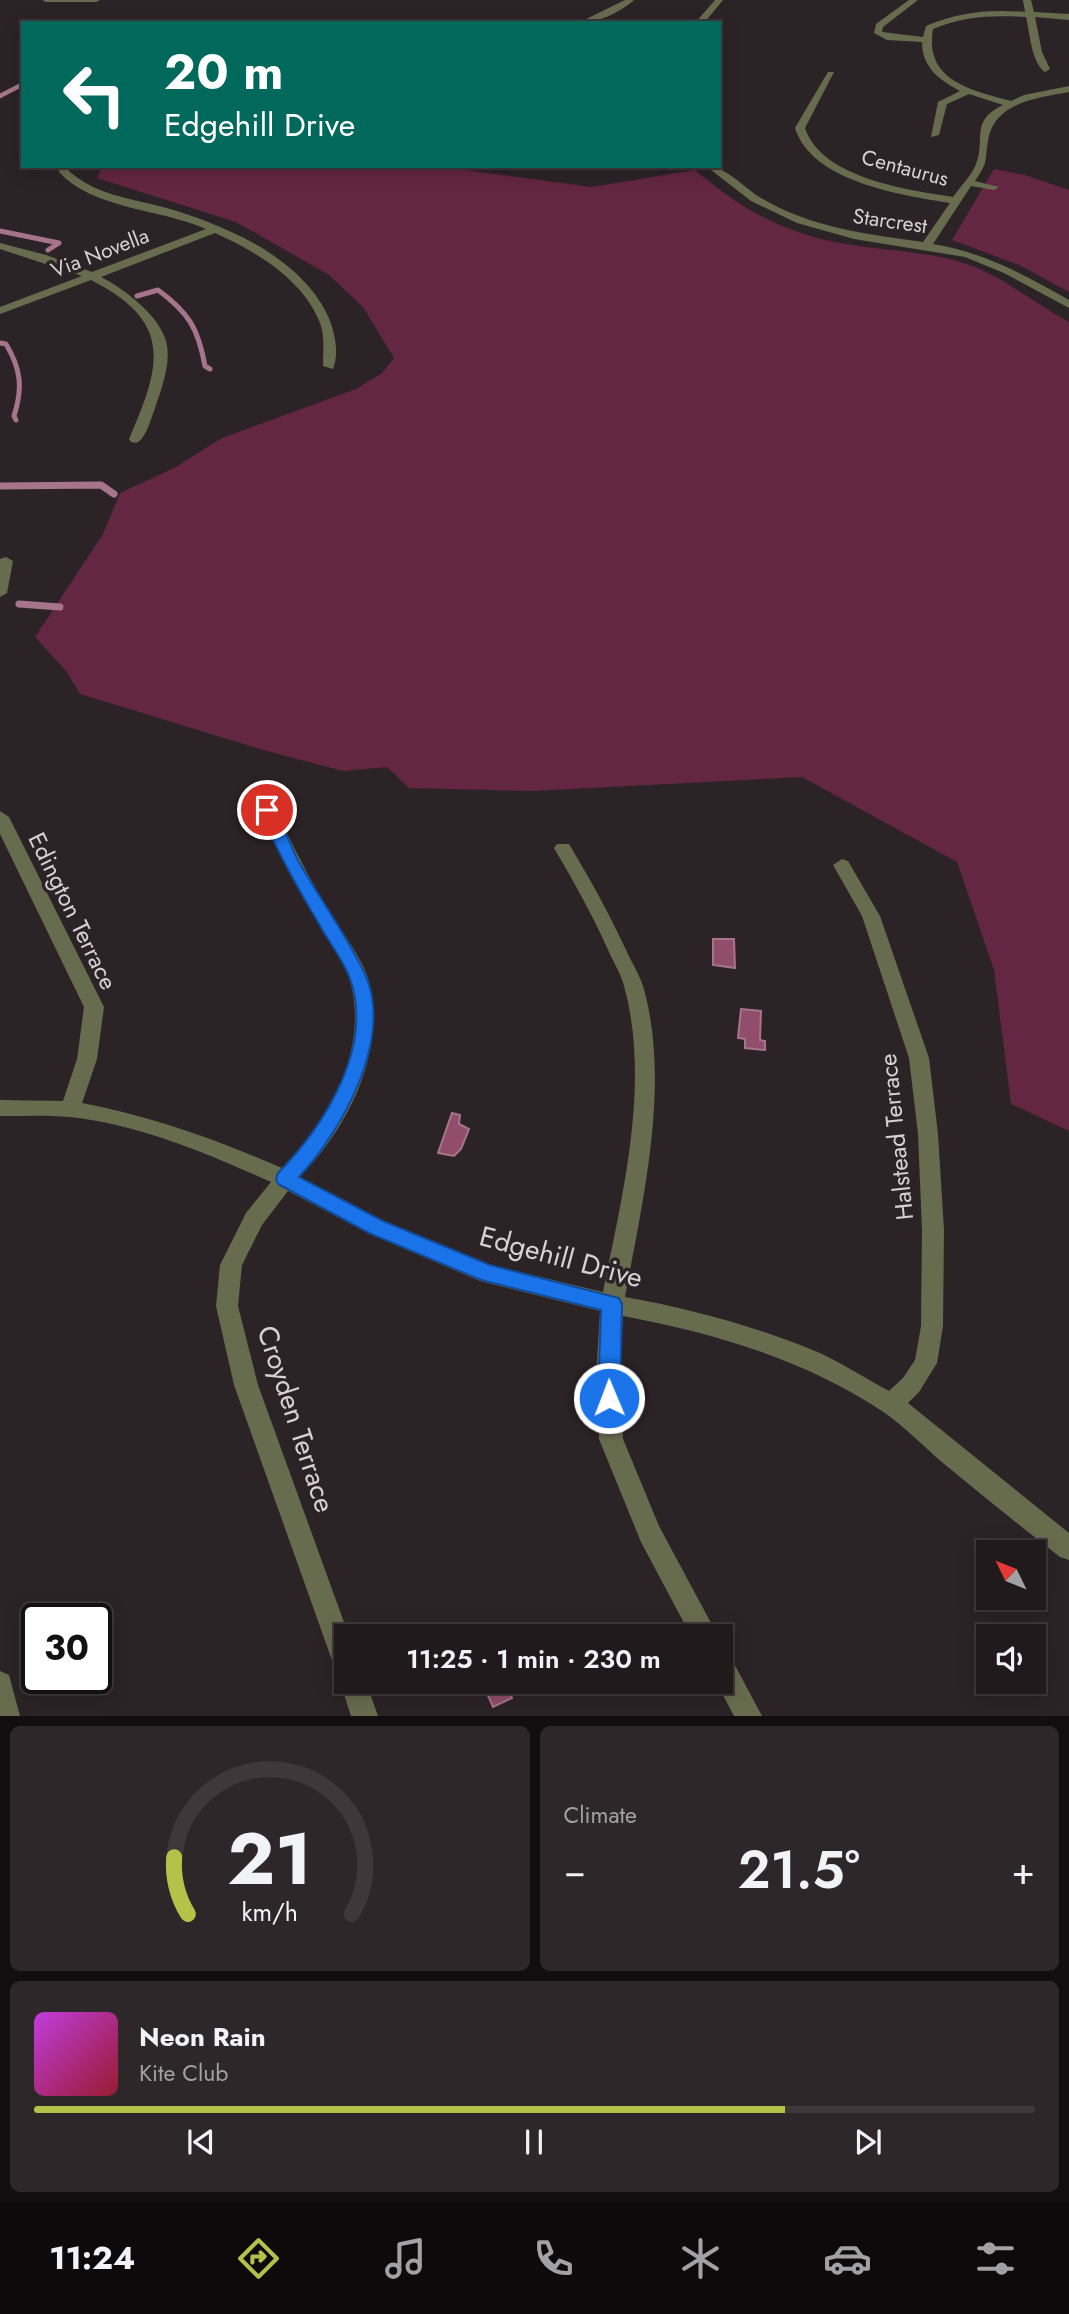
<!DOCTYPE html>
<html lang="en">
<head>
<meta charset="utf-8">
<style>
  body { margin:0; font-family:Jost,sans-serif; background:#2d2729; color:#f1f3f6; height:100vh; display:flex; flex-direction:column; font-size:26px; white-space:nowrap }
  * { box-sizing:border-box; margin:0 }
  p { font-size:23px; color:#a2a1a3 }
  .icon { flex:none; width:38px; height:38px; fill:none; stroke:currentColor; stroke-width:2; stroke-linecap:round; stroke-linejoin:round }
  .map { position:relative; height:1716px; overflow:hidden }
  .panel { display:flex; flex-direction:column; gap:10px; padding:10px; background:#120e0f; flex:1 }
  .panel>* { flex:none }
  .guide { position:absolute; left:21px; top:21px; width:700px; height:147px; border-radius:0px; box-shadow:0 4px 18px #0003,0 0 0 2px #3e383b; background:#00695c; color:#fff; overflow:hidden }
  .needle { width:46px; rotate:313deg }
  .fabs { position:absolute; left:976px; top:1540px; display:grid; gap:14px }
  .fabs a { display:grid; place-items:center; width:70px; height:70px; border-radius:0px; background:#211a1c; box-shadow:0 4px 18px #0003,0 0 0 2px #3e383b; font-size:35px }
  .speed { position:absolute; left:21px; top:1603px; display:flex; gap:14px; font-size:35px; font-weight:700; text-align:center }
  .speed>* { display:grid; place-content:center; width:91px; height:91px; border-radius:50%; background:#211a1c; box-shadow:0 4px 18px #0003,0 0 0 2px #3e383b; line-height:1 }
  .speed .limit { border:4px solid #111; border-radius:10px; background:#fff; color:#111 }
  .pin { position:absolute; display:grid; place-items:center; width:60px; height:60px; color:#fff; margin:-30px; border:4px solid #fff; border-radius:50%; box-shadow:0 2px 7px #0007 }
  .me { position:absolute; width:77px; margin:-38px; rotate:359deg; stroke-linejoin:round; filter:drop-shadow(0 0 5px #0008) }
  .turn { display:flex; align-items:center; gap:24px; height:147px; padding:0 28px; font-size:32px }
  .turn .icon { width:91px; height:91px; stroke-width:2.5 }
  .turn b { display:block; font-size:49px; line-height:60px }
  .big { font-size:52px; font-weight:600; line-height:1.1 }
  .panel .tile { flex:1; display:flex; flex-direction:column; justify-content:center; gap:10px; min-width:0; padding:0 24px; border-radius:10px; background:#2d2729 }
  .panel .dial { align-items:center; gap:0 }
  .dial svg { height:182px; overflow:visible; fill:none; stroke:#3e383b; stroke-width:7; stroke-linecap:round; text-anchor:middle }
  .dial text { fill:#f1f3f6; stroke:none }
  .song { display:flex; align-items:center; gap:21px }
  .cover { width:84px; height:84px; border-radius:10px; background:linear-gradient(135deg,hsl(290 70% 55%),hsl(350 70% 35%)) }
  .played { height:7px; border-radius:4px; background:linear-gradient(90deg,#b6c149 75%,#3e383b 75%) }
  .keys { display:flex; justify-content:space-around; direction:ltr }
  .heat { display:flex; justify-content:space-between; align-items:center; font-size:38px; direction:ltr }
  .panel .tiles { flex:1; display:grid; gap:10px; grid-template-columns:1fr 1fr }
  .tile:last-child { grid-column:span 2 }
  .trip { position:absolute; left:334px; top:1624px; width:399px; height:70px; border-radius:0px; background:#211a1c; box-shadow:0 4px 18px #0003,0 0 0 2px #3e383b; font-weight:600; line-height:70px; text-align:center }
  .dock { display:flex; height:112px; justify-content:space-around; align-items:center; background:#0d0a0b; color:#a2a1a3 }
  .dock .icon { width:49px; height:49px }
  .dock .current { color:#b6c149 }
  .dock b { font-size:32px; color:#f1f3f6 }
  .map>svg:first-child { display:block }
  .green { fill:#632643 }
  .water { fill:#914e6c; stroke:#a6758b; stroke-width:2 }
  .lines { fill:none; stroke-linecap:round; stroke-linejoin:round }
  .stream-far2 { stroke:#a6758b; stroke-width:4.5 }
  .stream-far1 { stroke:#a6758b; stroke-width:5 }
  .stream { stroke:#a6758b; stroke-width:7 }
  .minor { fill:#686c4f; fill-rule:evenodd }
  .route { fill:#1a73e8; stroke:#114b97; stroke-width:2 }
  .labels { text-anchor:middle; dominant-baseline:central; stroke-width:7; stroke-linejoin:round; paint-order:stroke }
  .far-street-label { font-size:21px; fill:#d8d1d4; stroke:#2c2326 }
  .street-label { font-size:24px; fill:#d8d1d4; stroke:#2c2326 }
  .near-street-label { font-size:28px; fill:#d8d1d4; stroke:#2c2326 }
</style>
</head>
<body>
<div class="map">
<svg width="1069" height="1716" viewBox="0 0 1069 1716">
  <rect width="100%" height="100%" fill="#2c2326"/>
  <path class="green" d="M 103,166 L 437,166 L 591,187 L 695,170 C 738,205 769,226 825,240 C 872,251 921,249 967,264 C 1004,277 1034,303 1069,322 L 1069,1131 L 1011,1104 L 994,970 L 957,862 L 802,777 L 533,791 L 409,788 L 387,767 L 343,771 L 263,750 L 80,694 L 66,671 L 35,637 L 103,534 L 120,493 L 174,468 L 222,438 L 356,389 L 382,373 L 394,358 L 363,307 L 329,275 L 236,222 L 97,178 Z
    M 994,169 L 1025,175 L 1069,190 L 1069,292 L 1019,265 L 952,240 Z"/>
  <path class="water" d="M 713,939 L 734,939 L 735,968 L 713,965 Z
    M 741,1009 L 761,1011 L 760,1040 L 765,1041 L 765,1050 L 745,1048 L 745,1039 L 738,1038 Z
    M 452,1113 L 460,1115 L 459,1124 L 469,1129 L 461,1149 L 454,1156 L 438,1153 Z
    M 482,1682 L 505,1682 L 512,1698 L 493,1707 Z"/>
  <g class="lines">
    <path class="stream-far2" d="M 0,96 L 23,84"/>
    <path class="stream-far1" d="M 0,231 L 59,243 L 48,250
      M 137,296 L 158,290 C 189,313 198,328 205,366 L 210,369
      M 0,343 L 6,344 C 21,369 23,388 14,416 L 16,420"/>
    <path class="stream" d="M 0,486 L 101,485 L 114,494
      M 19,604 L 60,607"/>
    <path class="minor" d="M 42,0 L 100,0 L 96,2 L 46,2 Z
      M 625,0 L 634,0 C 619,13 598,23 578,23 Z
      M 715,0 L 723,0 L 704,23 L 695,23 Z
      M 909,0 L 918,0 L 883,27 L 882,32 L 923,37 L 926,26 C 958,12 990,9 1025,12 L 1023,0 L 1031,0 L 1034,12 L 1069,14 L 1069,20 L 1035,17 L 1042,52 L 1050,69 L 1045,72 C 1031,62 1030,33 1026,17 C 993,15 963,16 933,29 C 924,81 971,90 1011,101 L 1024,95 L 1069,86 L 1069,92 C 1037,98 994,102 988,141 C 984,164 989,160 975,181 L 999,187 L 994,190 L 971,186 L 933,244 C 983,252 1025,275 1069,300 L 1069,308 L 1004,273 L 965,257 L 854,239 L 797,223 L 751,201 L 706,166 C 726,166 744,188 761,198 C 811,228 866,234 923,242 L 950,203 C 901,195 812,182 795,128 L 828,72 L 834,72 L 805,128 C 821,178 908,190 953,197 C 960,187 972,175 976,164 C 986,140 969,121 1003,105 L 969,94 L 947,104 L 939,135 L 931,137 L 938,102 L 960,91 C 940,80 922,68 922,42 L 887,40 L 874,33 L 876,24 Z
      M 59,166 L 69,166 L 69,171 C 96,195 129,198 163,207 C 222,224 296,254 326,312 C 334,328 340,351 333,369 L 323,366 C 323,352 325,336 320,323 C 303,279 255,251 215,233 L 101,277 C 123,288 159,315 166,341 C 172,363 161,390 154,411 C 150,421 146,439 136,443 L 131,442 L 129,439 C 161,365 174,322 91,280 L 0,314 L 0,307 L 82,276 L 0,249 L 0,243 L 46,255 L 92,272 L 206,229 C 161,209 92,209 59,172 Z
      M 6,557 L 13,561 L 7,593 L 0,597 L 0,559 Z
      M 259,784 L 267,789 C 285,830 302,866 325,904 C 336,923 362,958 368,978 C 388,1049 349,1126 300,1177 L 384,1221 L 491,1265 L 603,1292 C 622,1196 651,1083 624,986 C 621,974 614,963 609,952 C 593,916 574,882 554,848 L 557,844 L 569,844 C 590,879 610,915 627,952 C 632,963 639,974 643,986 C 671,1082 643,1199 625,1297 C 692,1309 759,1327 822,1354 C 845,1365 867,1379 889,1391 L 903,1378 L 915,1360 L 921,1326 L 922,1230 L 918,1134 L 909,1058 L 862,916 L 833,865 L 842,859 L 848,861 L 880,916 L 929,1058 L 938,1134 L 944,1230 L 943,1326 L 937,1363 L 919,1392 L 908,1403 L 1069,1533 L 1069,1560 L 1060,1557 C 1020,1526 982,1495 943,1463 C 923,1446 904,1426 882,1411 C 804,1359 713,1333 623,1316 L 620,1377 L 623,1439 L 659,1526 L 718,1636 L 691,1636 L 641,1542 L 599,1439 L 596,1377 L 600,1311 L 480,1281 L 368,1233 L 288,1191 L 262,1225 L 242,1265 L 238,1306 L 258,1385 L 349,1636 L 346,1636 L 346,1682 L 366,1682 L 378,1716 L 351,1716 L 340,1682 L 343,1675 L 337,1672 L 333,1663 L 234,1385 L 216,1306 L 220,1265 L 246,1213 L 271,1182 C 206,1153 141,1125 70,1117 C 47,1115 23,1116 0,1116 L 0,1100 L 63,1101 L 77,1059 L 84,1007 L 0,834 L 0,811 L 9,817 L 104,1007 L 97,1059 L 82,1103 C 154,1117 215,1139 282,1168 C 329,1120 371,1047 349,977 C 342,956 321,928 309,908 C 285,867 268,833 251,789 Z
      M 721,1652 L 730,1656 L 762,1716 L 734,1716 L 716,1682 L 721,1682 Z
      M 0,1671 L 9,1675 L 20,1716 L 0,1716 Z"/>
  </g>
  <path class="route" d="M 267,805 C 279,808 292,852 300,864 C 321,900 347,936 365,974 C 394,1038 342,1131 299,1177 L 383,1221 L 490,1265 L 619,1298 L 622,1304 L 620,1398 L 616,1404 L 609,1407 L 602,1404 L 598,1398 L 601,1310 L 481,1280 L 369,1233 L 278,1184 L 276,1179 L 278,1173 C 324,1126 376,1045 349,976 C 342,958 328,941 319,924 C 297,887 276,850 260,810 Z"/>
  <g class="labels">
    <g class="far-street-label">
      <text transform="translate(905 168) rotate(15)">Centaurus</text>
      <text transform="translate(890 221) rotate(8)">Starcrest</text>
      <text transform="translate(100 253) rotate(-21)">Via Novella</text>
    </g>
    <g class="street-label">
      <text transform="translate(73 911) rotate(64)">Edington Terrace</text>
      <text transform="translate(896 1137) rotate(-96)">Halstead Terrace</text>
    </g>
    <g class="near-street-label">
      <text transform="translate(561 1257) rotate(15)">Edgehill Drive</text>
      <text transform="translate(296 1419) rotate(72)">Croyden Terrace</text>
    </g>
  </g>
</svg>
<div class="fabs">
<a><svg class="needle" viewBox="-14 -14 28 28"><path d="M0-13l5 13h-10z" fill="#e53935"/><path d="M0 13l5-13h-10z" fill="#a2a1a3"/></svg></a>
<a><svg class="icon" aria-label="sound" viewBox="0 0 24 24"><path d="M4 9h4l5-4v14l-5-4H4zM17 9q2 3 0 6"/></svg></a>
</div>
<div class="speed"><div class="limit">30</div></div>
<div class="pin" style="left:267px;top:810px;background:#d93025"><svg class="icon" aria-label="arrive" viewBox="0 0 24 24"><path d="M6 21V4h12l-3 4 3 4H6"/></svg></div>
<svg class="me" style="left:609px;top:1398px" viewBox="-20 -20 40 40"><circle r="17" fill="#1a73e8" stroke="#fff" stroke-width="3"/><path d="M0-11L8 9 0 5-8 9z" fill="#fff"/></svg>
<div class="trip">11:25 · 1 min · 230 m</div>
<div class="guide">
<div class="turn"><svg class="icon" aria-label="left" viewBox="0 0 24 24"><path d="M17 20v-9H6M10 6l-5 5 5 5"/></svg><div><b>20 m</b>Edgehill Drive</div></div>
</div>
</div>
<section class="panel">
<div class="tiles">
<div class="tile dial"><svg viewBox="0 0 100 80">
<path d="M14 69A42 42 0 1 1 86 69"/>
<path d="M14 69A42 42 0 0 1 8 44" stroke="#b6c149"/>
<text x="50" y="56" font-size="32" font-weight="700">21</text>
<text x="50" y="72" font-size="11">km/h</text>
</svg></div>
<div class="tile"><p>Climate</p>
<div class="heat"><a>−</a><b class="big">21.5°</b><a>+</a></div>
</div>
<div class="tile">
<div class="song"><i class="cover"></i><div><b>Neon Rain</b><p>Kite Club</p></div></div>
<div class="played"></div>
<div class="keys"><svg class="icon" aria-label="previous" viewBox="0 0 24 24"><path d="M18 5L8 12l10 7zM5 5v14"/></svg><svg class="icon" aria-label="pause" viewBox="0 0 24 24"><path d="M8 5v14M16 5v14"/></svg><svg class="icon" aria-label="next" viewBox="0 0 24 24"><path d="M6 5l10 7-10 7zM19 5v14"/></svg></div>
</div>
</div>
</section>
<nav class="dock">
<b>11:24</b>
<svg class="icon current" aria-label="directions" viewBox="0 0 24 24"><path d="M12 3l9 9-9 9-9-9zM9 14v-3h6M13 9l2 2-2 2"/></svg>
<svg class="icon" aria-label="music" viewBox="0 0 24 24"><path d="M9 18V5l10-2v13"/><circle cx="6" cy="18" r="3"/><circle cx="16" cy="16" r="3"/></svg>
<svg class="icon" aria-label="phone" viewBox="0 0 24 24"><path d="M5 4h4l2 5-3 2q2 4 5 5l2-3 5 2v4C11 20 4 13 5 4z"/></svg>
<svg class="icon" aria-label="climate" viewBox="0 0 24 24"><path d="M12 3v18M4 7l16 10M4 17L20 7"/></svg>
<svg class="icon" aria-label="car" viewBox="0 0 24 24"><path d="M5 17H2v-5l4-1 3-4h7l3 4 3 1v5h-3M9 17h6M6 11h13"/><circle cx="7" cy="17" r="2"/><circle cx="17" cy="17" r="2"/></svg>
<svg class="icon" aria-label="filters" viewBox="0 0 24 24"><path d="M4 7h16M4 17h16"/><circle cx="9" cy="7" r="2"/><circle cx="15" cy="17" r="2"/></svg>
</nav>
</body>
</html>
